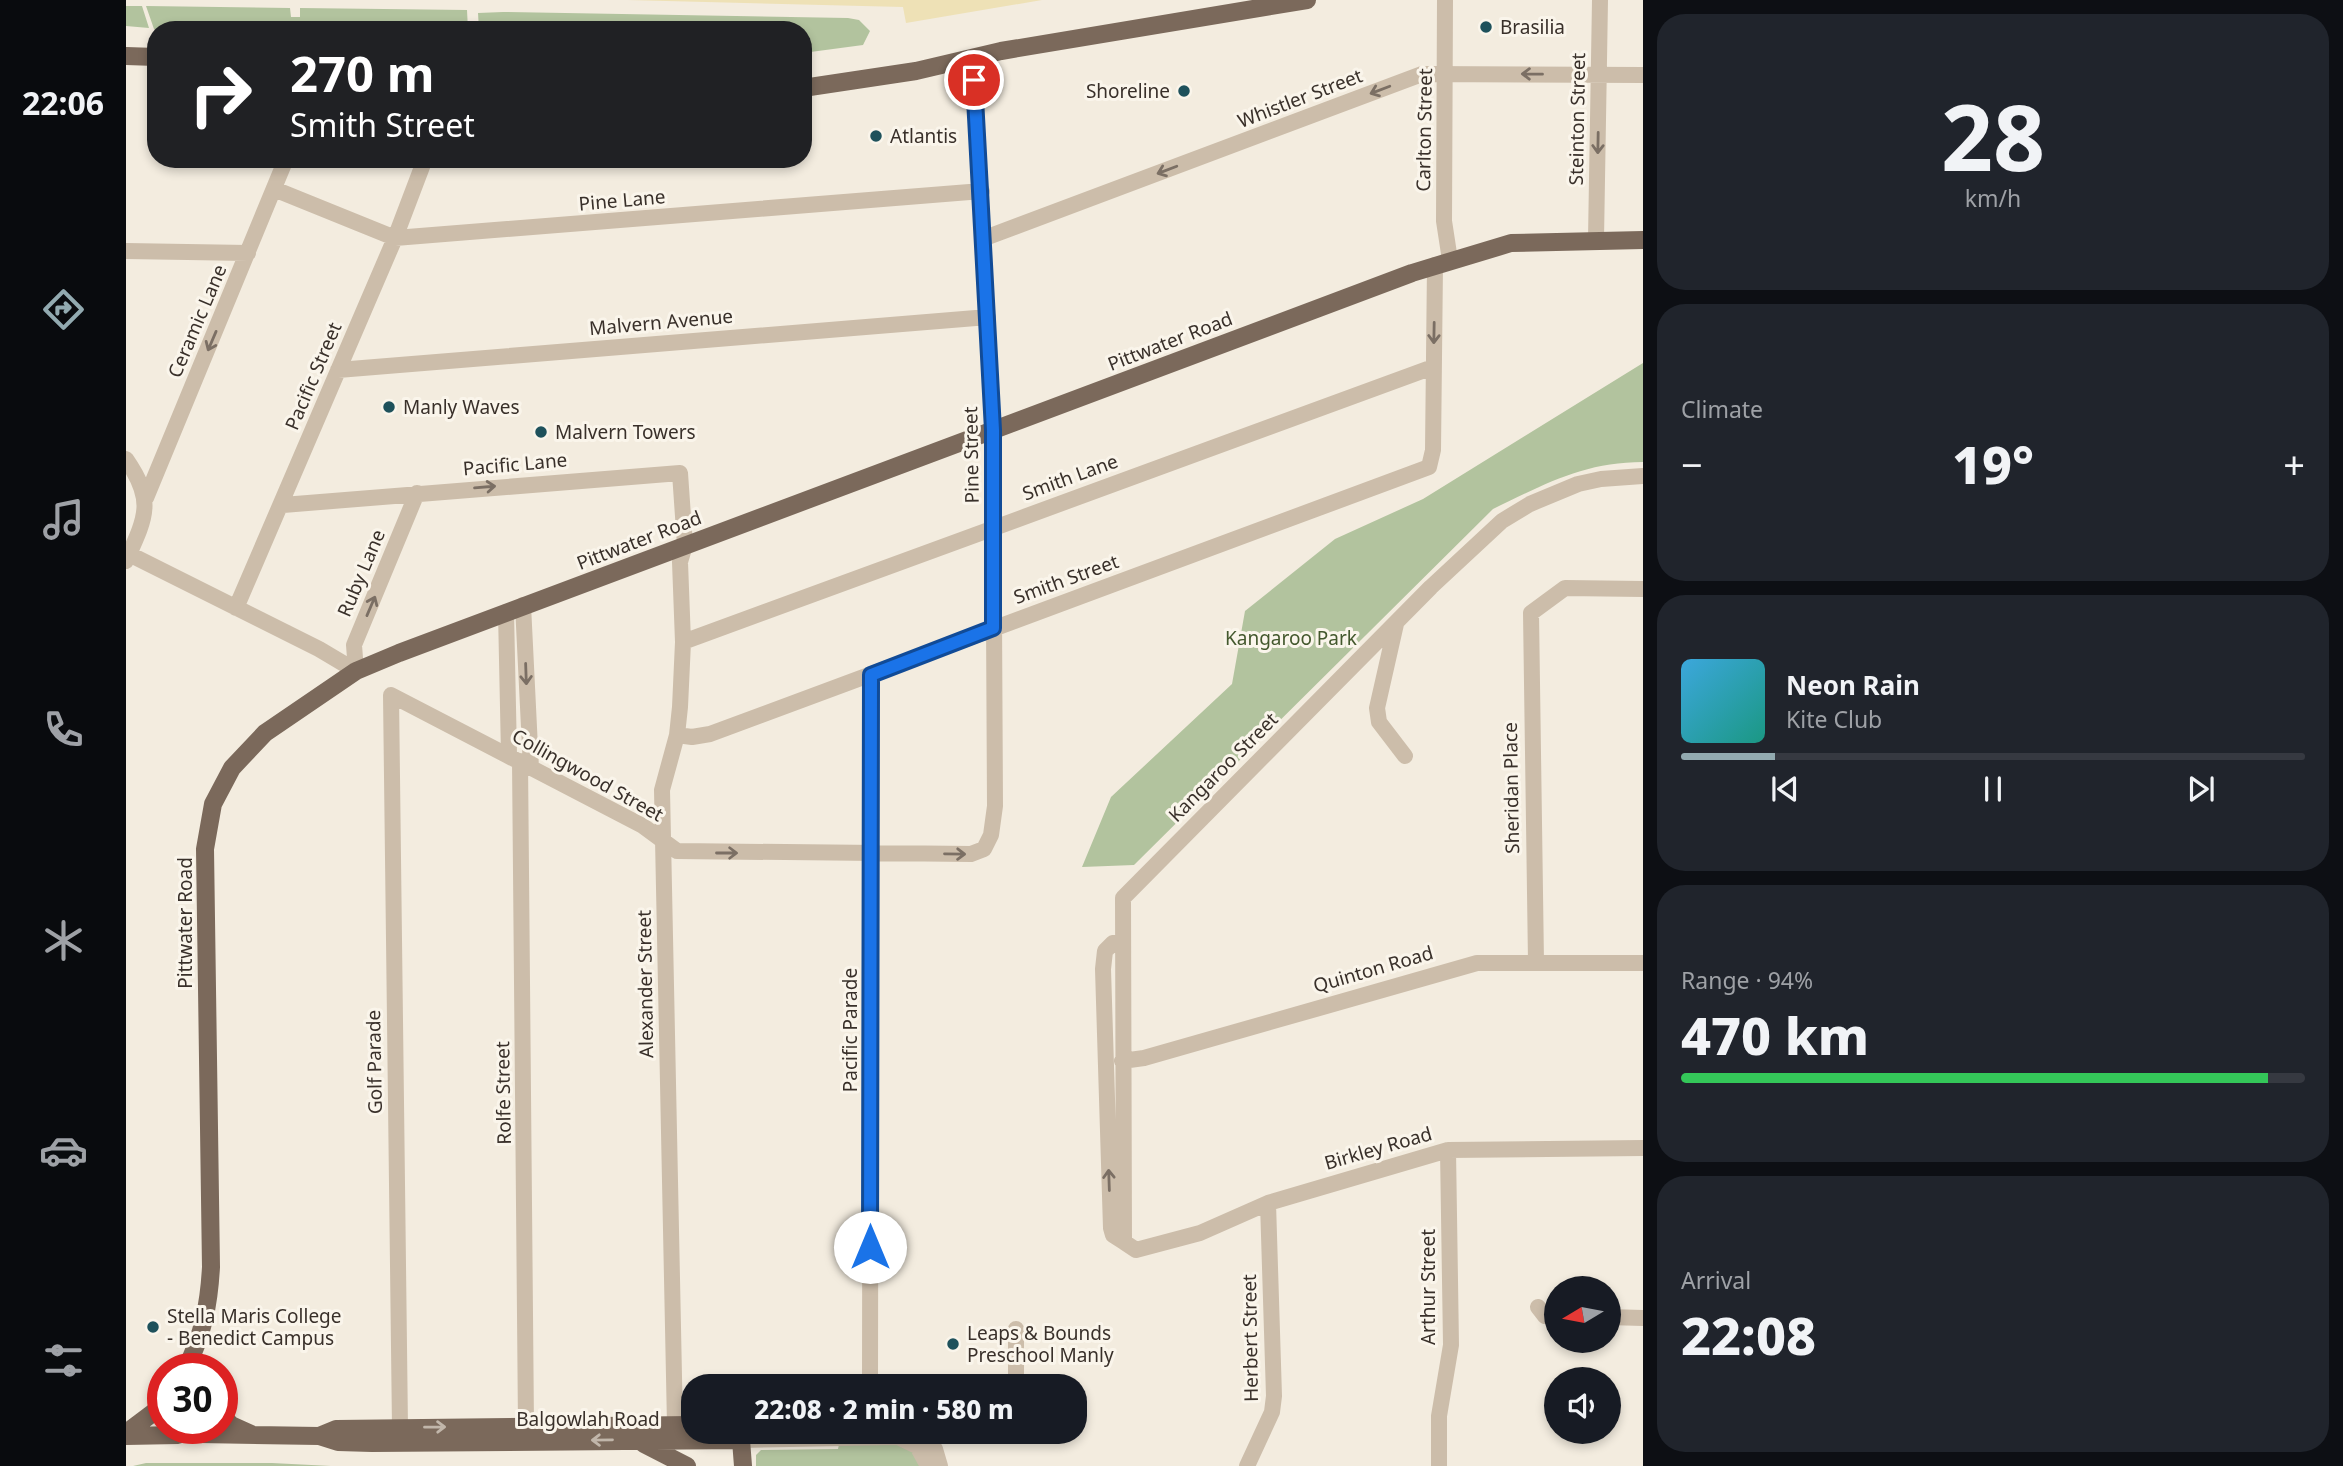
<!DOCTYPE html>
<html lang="en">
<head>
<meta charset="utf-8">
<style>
  body { margin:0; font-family:"Noto Sans",sans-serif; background:#20242c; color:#f1f3f6; height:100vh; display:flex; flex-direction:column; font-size:26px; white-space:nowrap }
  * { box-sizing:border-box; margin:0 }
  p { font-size:23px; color:#9ea1a6 }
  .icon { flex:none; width:38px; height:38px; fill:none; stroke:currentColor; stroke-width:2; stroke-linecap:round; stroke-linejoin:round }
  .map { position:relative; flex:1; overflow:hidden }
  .panel { display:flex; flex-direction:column; gap:14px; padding:14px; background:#0d0f14; width:700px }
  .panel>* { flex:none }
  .hud { position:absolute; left:21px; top:21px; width:665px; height:147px; border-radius:28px; box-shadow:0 4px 10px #0003; background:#202124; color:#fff; overflow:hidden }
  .needle { width:46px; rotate:260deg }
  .buttons { position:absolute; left:1418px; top:1276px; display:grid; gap:14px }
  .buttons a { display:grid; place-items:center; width:77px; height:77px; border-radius:50%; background:#171b24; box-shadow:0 4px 10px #0003; font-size:35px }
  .speed { position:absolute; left:21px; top:1353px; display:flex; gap:14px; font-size:35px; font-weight:700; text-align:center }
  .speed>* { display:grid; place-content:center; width:91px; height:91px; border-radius:50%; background:#171b24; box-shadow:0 4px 10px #0003; line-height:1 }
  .speed .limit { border:10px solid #d22; background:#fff; color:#111 }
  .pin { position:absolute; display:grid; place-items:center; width:60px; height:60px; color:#fff; margin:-30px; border:4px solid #fff; border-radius:50%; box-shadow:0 2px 7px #0007 }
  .me { position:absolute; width:77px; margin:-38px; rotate:0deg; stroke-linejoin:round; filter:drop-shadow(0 0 5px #0008) }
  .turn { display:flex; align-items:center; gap:24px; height:147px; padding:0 28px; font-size:32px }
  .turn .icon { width:91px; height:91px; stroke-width:2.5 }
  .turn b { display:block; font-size:49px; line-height:60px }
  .big { font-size:52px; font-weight:800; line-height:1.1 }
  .panel .widget { flex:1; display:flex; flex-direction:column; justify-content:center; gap:10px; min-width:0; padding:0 24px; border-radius:28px; background:#20242c }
  .panel .dial { align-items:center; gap:0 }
  .dial b { font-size:91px; line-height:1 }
  .song { display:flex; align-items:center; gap:21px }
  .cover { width:84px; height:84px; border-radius:10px; background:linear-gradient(135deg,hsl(200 70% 55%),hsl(170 70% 35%)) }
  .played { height:7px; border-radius:4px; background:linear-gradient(90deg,#92aab0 15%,#363941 15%) }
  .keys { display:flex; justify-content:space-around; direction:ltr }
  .heat { display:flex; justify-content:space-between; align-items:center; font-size:38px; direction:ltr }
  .charge { height:10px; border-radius:5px; background:linear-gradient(90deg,#34c759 94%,#363941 0) }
  .trip { position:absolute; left:555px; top:1374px; width:406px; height:70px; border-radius:28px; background:#171b24; box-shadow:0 4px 10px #0003; font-weight:800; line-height:70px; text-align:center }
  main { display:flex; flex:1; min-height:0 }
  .dock { display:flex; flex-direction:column; width:126px; justify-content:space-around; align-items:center; background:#090b0e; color:#9ea1a6 }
  .dock .icon { width:49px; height:49px }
  .dock .current { color:#92aab0 }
  .dock b { font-size:32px; color:#f1f3f6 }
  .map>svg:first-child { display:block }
  .green { fill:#b2c39e }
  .sand { fill:#eee1b6 }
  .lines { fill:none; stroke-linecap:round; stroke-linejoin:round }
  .minor { stroke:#ccbdaa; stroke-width:16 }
  .major { stroke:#7b695b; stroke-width:18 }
  .oneway { stroke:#7b6f64 }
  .oneway2 { stroke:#c1b6aa }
  .route-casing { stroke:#114b97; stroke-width:18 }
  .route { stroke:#1a73e8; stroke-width:12 }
  .poi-dot { fill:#1e515b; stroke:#faf5eb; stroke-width:2.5 }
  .labels { text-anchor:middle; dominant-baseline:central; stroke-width:6; stroke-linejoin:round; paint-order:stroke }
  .poi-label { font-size:19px; fill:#39302a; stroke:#faf5eb; text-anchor:start }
  .street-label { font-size:19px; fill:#39302a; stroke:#faf5eb }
  .park-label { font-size:19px; fill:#43582d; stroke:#faf5eb }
</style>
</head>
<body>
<main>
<nav class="dock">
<b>22:06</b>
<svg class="icon current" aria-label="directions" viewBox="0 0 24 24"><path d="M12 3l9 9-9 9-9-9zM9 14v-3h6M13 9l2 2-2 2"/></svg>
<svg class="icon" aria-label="music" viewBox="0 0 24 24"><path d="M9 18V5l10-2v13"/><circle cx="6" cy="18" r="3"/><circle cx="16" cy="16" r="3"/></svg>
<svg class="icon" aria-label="phone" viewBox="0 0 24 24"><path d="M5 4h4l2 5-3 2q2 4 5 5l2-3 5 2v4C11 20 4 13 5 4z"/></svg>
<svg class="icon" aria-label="climate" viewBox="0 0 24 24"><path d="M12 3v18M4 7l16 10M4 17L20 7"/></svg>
<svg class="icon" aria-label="car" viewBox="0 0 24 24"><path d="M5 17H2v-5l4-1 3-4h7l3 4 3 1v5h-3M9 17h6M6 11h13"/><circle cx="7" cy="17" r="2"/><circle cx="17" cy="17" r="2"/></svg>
<svg class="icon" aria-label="filters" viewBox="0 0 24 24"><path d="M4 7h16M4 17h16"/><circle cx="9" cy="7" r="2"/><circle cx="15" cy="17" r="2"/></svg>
</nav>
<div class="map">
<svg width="1517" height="1466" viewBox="0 0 1517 1466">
  <rect width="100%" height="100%" fill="#f3ecdf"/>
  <path class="green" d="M 0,6 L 16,6 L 23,28 L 0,26 Z
    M 20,6 L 164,8 L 165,17 L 174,17 L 174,8 L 341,10 L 342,30 L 28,29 Z
    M 377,12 L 722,18 L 733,20 L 744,31 L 737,45 L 677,53 L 677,30 L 353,30 L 352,13 Z
    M 1517,363 L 1517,462 C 1458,462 1419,484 1367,509 L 1008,865 L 956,867 L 985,797 L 1106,684 L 1119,611 L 1209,539 L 1297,499 Z
    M 765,1441 L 789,1452 L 796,1466 L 630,1466 L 630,1455 L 635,1450 L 712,1449 L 713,1444 Z
    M 20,1463 L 146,1463 L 205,1466 L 7,1466 Z"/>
  <path class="sand" d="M 501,0 L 916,0 L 780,23 L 777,7 Z"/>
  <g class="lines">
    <path class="minor" d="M 1319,0 L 1318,221 L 1324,260
      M 148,189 L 269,238 L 856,191
      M 859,238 L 1296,74 L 1517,75
      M 1470,239 L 1474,0
      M 0,251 L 122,253
      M 212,370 L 862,317
      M 0,459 C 29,501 20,517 0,561
      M 1517,476 L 1475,479 L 1452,484 L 1404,504 L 1376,521 L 1305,587 L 997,898 L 998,1242 L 1010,1250 L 1074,1233 L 1142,1203 L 1322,1150 L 1517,1148
      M 20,498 L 160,159
      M 157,505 L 554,473 L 559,545 L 554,562 L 557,642 L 554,707 L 551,735 L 536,790 L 549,1425
      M 3,554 L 193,649 L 230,671
      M 397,605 L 405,768
      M 110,608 L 269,238 L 299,159
      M 380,612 L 383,755
      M 1270,624 L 1251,708 L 1253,722 L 1279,756
      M 557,642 L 1307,367
      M 230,671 L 228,645 L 291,493
      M 551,735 L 566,737 L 584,734 L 1303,467 L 1307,450 L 1309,265
      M 394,761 L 400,1425
      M 995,942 L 987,943 L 979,951 L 977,969 L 985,1228 L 987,1235 L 998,1242
      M 1410,962 L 1405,613 L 1439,588 L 1517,589
      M 996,1061 L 1018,1058 L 1351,963 L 1517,963
      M 1412,1307 L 1419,1316 L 1430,1316
      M 1482,1317 L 1517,1318
      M 744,1386 L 745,675
      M 890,1386 L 890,1329
      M 274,1428 L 265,695 L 517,826 L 551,851 L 845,854 L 858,849 L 865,835 L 869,806 L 867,430 L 847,59
      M 795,1432 L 809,1449 L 814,1466
      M 615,1440 L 772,1437 L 791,1446 L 802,1466
      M 1121,1466 L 1146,1412 L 1148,1396 L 1142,1203
      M 1313,1466 L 1313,1416 L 1325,1345 L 1322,1150"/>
    <path class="major" d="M 0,56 L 30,57
      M 677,88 L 790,71 L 875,51 L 1181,0
      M 60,1368 C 77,1335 83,1304 85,1267 L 79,849 L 87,804 L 106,768 L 139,733 L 230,671 L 273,653 L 1286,273 L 1385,243 L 1517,240
      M 96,1415 L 105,1425 L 125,1434
      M 0,1433 L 36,1406
      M 610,1433 L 615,1440 L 617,1466
      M 73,1434 L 193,1436 L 212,1442 L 246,1443 L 615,1440
      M 0,1436 L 52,1435
      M 193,1436 L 210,1429 L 567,1425
      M 518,1444 L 561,1466"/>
  </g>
  <defs><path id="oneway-shaft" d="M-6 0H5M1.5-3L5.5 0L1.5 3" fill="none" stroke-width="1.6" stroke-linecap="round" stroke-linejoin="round" transform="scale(1.75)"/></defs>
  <g class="oneway">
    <use href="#oneway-shaft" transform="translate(1406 74) rotate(-179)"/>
    <use href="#oneway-shaft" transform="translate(1254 90) rotate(159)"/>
    <use href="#oneway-shaft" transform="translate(1472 143) rotate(91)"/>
    <use href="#oneway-shaft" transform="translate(1041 170) rotate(159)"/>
    <use href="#oneway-shaft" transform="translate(1308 333) rotate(91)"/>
    <use href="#oneway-shaft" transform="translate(86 341) rotate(113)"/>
    <use href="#oneway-shaft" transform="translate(359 487) rotate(-5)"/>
    <use href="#oneway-shaft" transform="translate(245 606) rotate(-67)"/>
    <use href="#oneway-shaft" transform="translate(400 674) rotate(88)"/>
    <use href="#oneway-shaft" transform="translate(601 853)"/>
    <use href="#oneway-shaft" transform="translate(829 854) rotate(1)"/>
    <use href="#oneway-shaft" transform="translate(983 1180) rotate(-92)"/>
  </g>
  <g class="oneway2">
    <use href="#oneway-shaft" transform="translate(309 1427) rotate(-1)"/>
    <use href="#oneway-shaft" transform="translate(476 1440) rotate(179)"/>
  </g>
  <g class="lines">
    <defs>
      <path id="route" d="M 744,1247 L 745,675 L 867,628 L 867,430 L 848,80"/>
    </defs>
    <use href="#route" class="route-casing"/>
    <use href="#route" class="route"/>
  </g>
  <g class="poi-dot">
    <circle cx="1360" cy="27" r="7"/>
    <circle cx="1058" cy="91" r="7"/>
    <circle cx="750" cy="136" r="7"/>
    <circle cx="263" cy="407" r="7"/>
    <circle cx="415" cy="432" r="7"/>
    <circle cx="27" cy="1327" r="7"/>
    <circle cx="827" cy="1344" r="7"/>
  </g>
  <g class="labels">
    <g class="poi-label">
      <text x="1374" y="27">Brasilia</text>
      <text x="1044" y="91" text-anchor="end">Shoreline</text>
      <text x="764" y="136">Atlantis</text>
      <text x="277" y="407">Manly Waves</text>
      <text x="429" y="432">Malvern Towers</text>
      <text x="41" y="1316">Stella Maris College<tspan x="41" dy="22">- Benedict Campus</tspan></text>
      <text x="841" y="1333">Leaps &amp; Bounds<tspan x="841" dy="22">Preschool Manly</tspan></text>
    </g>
    <g class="street-label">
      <text transform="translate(1174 98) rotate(-21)">Whistler Street</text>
      <text transform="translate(1451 119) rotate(-89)">Steinton Street</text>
      <text transform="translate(1298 130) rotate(-89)">Carlton Street</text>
      <text transform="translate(496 200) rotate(-5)">Pine Lane</text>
      <text transform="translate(71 321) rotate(-67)">Ceramic Lane</text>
      <text transform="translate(535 322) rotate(-5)">Malvern Avenue</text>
      <text transform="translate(1044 341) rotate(-21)">Pittwater Road</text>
      <text transform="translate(187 376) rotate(-67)">Pacific Street</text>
      <text transform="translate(845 455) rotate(-91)">Pine Street</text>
      <text transform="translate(389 464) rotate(-5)">Pacific Lane</text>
      <text transform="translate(944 477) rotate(-20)">Smith Lane</text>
      <text transform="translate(513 540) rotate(-21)">Pittwater Road</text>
      <text transform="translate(235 573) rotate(-67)">Ruby Lane</text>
      <text transform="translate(940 579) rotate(-20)">Smith Street</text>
      <text transform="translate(1097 767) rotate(-45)">Kangaroo Street</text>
      <text transform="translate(462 775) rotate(29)">Collingwood Street</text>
      <text transform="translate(1385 788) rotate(-91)">Sheridan Place</text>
      <text transform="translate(59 923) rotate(-90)">Pittwater Road</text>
      <text transform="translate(1247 969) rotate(-16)">Quinton Road</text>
      <text transform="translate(519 984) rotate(-91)">Alexander Street</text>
      <text transform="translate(724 1030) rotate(-90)">Pacific Parade</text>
      <text transform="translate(248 1062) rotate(-91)">Golf Parade</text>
      <text transform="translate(377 1093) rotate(-91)">Rolfe Street</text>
      <text transform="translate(1252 1148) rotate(-16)">Birkley Road</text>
      <text transform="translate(1302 1287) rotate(-90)">Arthur Street</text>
      <text transform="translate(1124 1338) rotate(-91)">Herbert Street</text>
      <text x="462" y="1419">Balgowlah Road</text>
    </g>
    <g class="park-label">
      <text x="1165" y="638">Kangaroo Park</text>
    </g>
  </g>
</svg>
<div class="buttons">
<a><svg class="needle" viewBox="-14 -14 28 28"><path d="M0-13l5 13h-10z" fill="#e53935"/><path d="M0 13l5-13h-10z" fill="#9ea1a6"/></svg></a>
<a><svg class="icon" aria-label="sound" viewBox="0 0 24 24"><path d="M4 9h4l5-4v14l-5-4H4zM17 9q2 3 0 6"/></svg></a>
</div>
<div class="speed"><div class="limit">30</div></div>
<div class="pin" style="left:848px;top:80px;background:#d93025"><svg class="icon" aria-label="arrive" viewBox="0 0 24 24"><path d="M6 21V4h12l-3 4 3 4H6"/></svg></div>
<svg class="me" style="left:744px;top:1247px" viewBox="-20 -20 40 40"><circle r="19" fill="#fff"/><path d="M0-13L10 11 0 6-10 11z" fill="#1a73e8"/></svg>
<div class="trip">22:08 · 2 min · 580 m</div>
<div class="hud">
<div class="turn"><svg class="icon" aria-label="right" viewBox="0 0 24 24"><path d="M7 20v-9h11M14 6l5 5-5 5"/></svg><div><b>270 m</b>Smith Street</div></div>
</div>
</div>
<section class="panel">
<div class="widget dial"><b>28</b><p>km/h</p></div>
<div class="widget"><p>Climate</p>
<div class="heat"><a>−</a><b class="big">19°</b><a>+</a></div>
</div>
<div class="widget">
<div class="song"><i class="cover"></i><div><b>Neon Rain</b><p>Kite Club</p></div></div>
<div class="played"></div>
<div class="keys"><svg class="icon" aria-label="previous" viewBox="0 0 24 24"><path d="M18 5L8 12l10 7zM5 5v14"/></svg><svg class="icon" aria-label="pause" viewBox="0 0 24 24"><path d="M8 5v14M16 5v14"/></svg><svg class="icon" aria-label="next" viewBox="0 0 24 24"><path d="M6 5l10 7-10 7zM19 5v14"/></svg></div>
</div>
<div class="widget"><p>Range · 94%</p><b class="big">470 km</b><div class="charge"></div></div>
<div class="widget"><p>Arrival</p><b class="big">22:08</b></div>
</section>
</main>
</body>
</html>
